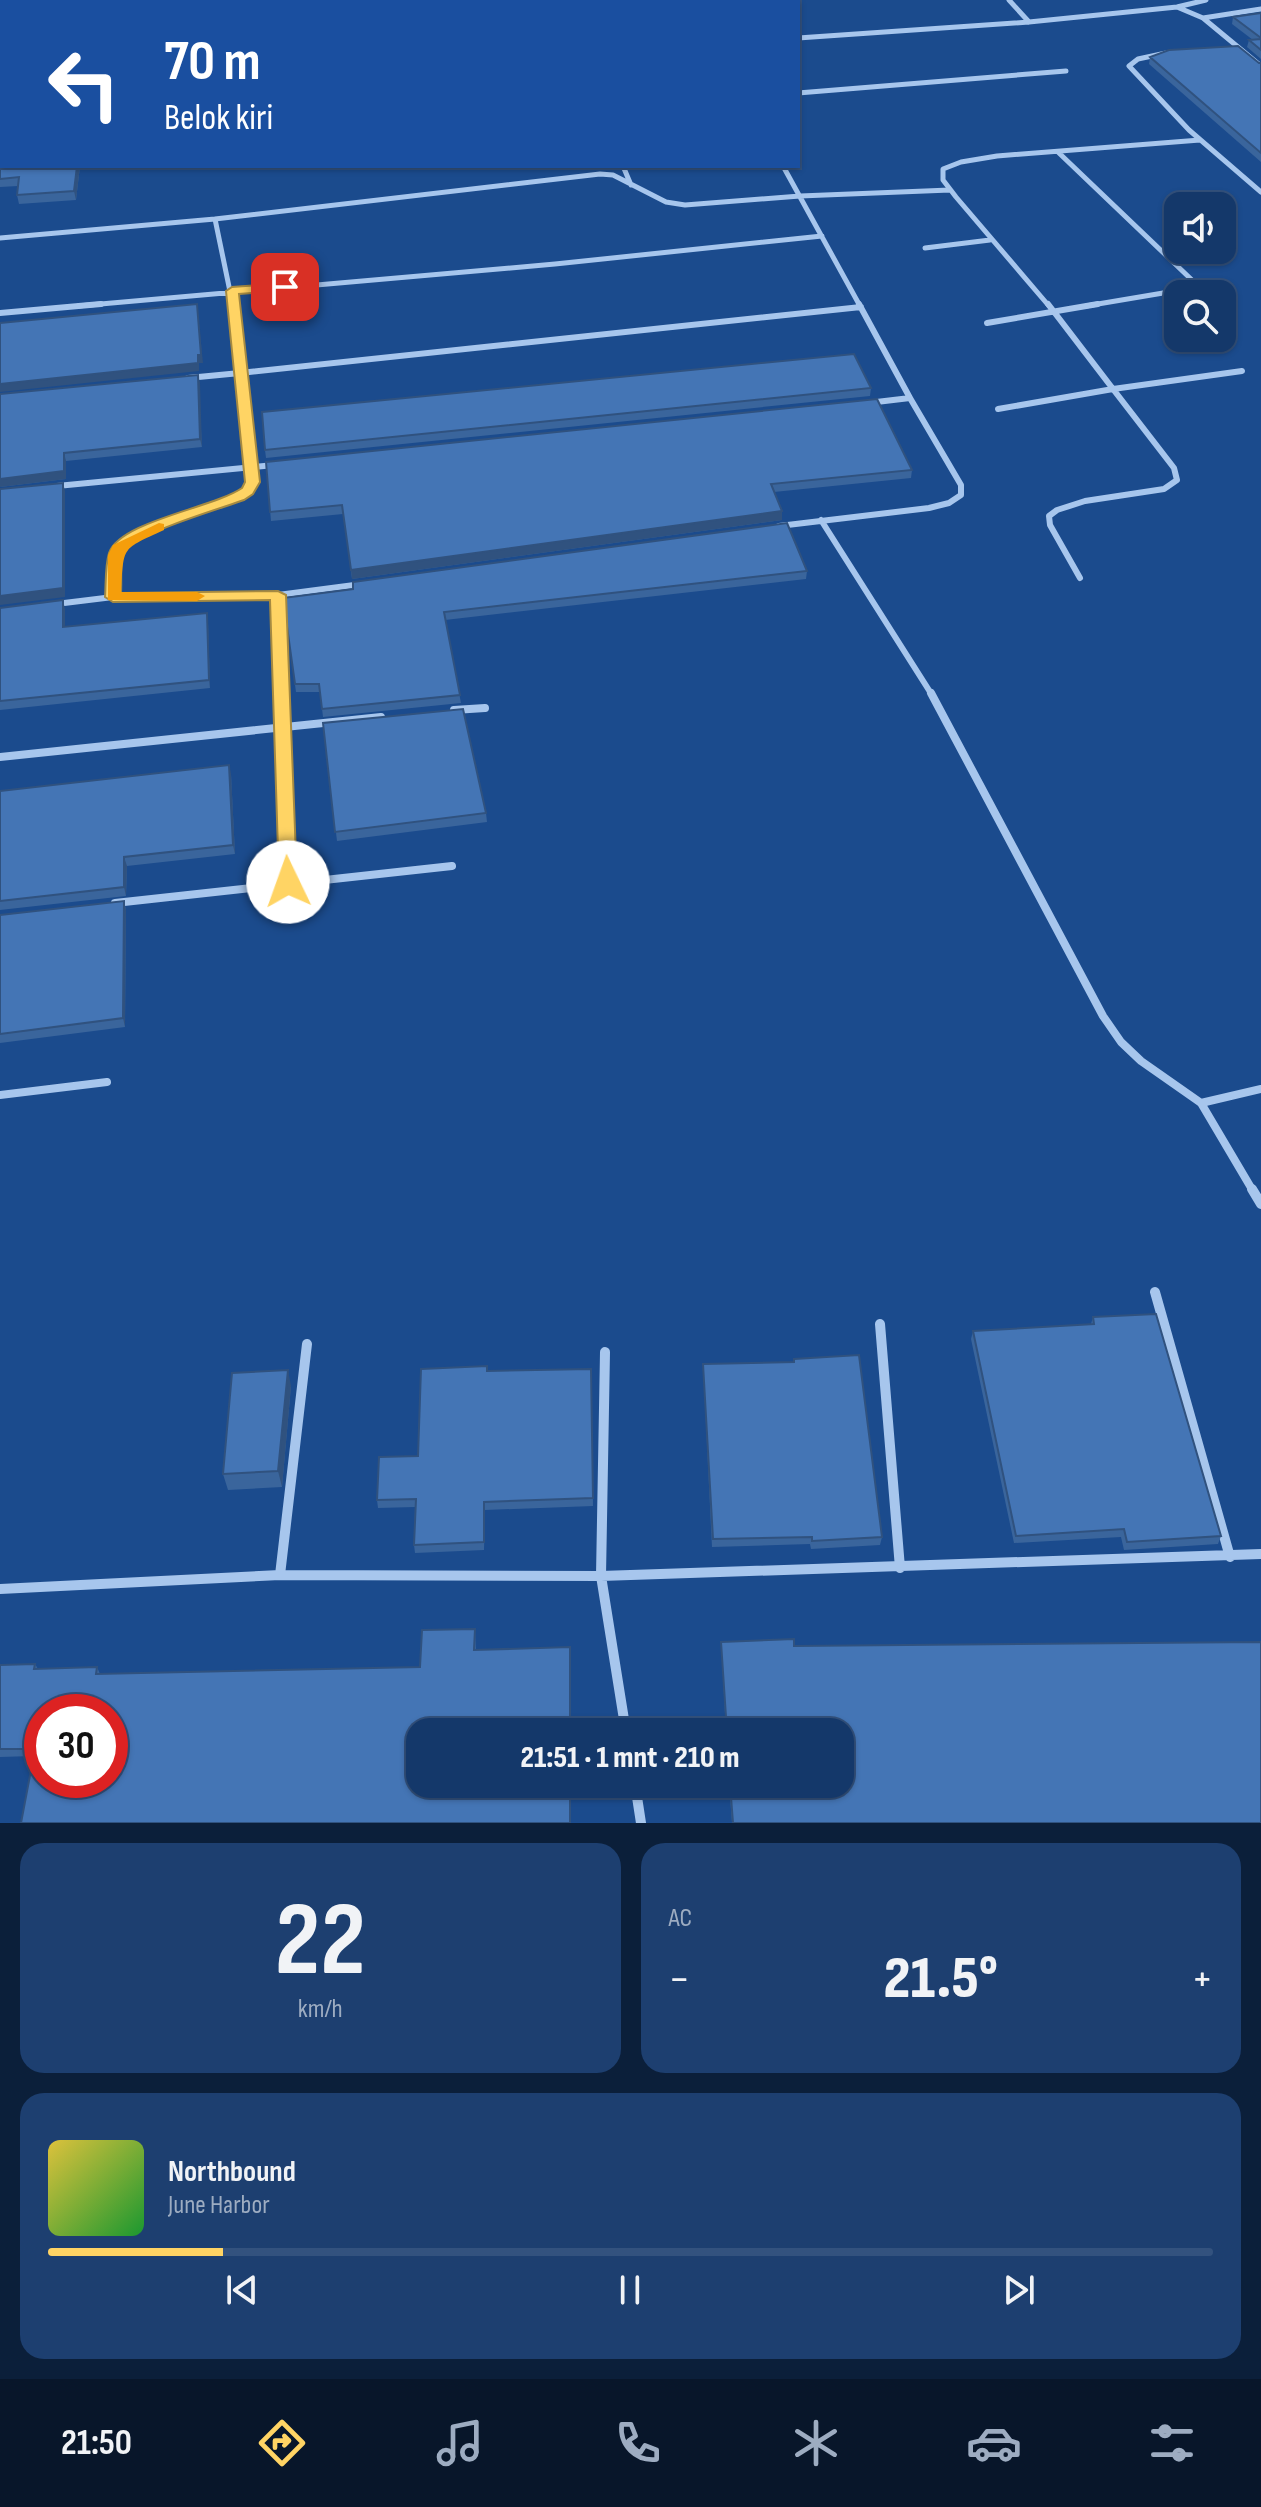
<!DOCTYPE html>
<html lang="id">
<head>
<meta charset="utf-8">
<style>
  body { margin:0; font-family:"Sofia Sans Condensed",sans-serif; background:#1d3f70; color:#f1f3f6; height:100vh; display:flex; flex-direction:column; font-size:30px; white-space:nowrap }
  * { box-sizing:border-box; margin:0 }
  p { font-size:26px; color:#9dacc1 }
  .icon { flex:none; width:44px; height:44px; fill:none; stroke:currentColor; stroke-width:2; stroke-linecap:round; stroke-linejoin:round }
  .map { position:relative; height:1823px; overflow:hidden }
  .sheet { display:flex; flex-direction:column; gap:20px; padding:20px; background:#0b1f3a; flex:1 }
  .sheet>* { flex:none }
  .hud { position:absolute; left:0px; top:0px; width:800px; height:168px; box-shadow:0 2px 6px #0004,0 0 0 2px #33527e; background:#1a4fa0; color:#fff; overflow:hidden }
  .buttons { position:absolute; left:1164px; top:192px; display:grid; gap:16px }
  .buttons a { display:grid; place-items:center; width:72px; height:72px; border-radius:16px; background:#14386a; box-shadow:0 2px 6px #0004,0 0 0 2px #33527e; font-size:40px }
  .speed { position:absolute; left:24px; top:1694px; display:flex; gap:16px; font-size:40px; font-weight:700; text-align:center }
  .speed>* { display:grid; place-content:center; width:104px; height:104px; border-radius:50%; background:#14386a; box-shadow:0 2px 6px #0004,0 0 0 2px #33527e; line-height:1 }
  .speed .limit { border:12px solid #d22; background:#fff; color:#111 }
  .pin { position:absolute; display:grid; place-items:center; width:68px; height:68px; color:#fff; margin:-34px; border-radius:16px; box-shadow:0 4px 12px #0006 }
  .me { position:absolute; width:88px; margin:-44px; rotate:357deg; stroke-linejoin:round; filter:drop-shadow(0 0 6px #0008) }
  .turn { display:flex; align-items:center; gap:28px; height:168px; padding:0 32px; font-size:36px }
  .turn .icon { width:104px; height:104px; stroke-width:2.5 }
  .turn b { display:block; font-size:56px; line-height:68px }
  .big { font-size:60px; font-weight:800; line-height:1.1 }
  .sheet .widget { flex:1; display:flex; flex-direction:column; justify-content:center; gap:12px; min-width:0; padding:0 28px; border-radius:24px; background:#1d3f70 }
  .sheet .dial { align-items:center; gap:0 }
  .dial b { font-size:104px; line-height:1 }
  .song { display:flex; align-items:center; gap:24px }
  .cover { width:96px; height:96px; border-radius:12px; background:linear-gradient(135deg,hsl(50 70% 55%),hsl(130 70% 35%)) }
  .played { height:8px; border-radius:4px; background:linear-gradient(90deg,#ffd464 15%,#33527e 15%) }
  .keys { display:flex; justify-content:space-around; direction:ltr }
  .heat { display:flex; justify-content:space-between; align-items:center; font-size:44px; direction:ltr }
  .sheet .tiles { flex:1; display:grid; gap:20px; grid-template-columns:1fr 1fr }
  .widget:last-child { grid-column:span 2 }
  .trip { position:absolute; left:406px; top:1718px; width:448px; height:80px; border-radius:24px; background:#14386a; box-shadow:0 2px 6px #0004,0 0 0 2px #33527e; font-weight:800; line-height:80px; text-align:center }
  .tabs { display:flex; height:128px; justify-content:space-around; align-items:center; background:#08162a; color:#9dacc1 }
  .tabs .icon { width:56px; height:56px }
  .tabs .active { color:#ffd464 }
  .tabs b { font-size:36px; color:#f1f3f6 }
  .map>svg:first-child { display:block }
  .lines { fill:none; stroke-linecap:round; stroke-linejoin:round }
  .street-far3 { stroke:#a7c6ed; stroke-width:5 }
  .street-far2 { stroke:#a7c6ed; stroke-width:6 }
  .street-far1 { stroke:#a7c6ed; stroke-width:8 }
  .street { stroke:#a7c6ed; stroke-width:10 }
  .wall { fill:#3a659c }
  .shaded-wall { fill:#30527f }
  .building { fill:#4475b5; stroke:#30527f; stroke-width:2; fill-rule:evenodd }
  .route { fill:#ffd464; stroke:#a68a41; stroke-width:2 }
  .slow { fill:#f59e0b }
</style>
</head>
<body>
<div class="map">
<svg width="1261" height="1823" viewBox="0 0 1261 1823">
  <rect width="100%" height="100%" fill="#1b4b8d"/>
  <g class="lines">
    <path class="street-far3" d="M 1009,0 L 1029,22
      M 1177,7 L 1203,18 L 1261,66
      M 1203,18 L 1261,9
      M 798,38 L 1029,22 L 1177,7 L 1206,0
      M 1166,53 L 1138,59 L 1129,66 L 1189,130 L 1261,192
      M 798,93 L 1066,71
      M 1059,153 L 1194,282 L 1181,290 L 1086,306
      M 623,166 L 631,185
      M 783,166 L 860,306
      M 215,219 L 600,174 L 613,175 L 666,202 L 685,205 L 800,196 L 950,190
      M 0,238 L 215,219 L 233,306
      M 925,248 L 990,240
      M 78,306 L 555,264 L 822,236
      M 1049,306 L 956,197 L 943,180 L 943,169 L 961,162 L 997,156 L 1200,140"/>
    <path class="street-far2" d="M 233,304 L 240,373 L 861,307
      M 859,304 L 910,398 L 868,403
      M 0,313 L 101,304
      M 987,323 L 1098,304
      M 998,409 L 1113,389 L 1048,304
      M 57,486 L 274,465
      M 821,520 L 932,695
      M 779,526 L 929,508 L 949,503 L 961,495 L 961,485 L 910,398
      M 1080,578 L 1050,525 L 1049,516 L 1057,510 L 1085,501 L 1164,489 L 1177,480 L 1174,468 L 1113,389 L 1242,371
      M 278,595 L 281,695
      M 113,597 C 113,583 110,561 119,548 C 133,529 213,506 238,497 L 248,491 L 252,482 L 240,373 L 188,378
      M 56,604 L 113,597 L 278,595 L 362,584"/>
    <path class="street-far1" d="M 281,693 L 288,882
      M 931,693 L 1103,1016 L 1121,1042 L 1141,1061 L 1201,1103 L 1253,1191
      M 454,710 L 485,708
      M 0,757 L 381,717
      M 115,903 L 452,866
      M 0,1095 L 107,1082
      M 1201,1103 L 1261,1089"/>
    <path class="street" d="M 1252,1189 L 1261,1204
      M 1155,1292 L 1230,1557
      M 880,1324 L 900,1568
      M 605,1352 L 601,1576 L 626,1732
      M 280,1575 L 307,1344
      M 0,1589 L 280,1575 L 601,1576 L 1261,1554
      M 635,1784 L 641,1823"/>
  </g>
  <path class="wall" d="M 1261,13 L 1261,59 L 1247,47 L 1249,40 L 1253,40 L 1232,24 L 1233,17 Z
    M 0,34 L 80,166 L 76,200 L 19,204 L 17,195 L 18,186 L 0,187 Z
    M 1150,57 L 1261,63 L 1261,162 L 1149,64 Z
    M 198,375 L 202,447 L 66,461 L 66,479 L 0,487 Z
    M 871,388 L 870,396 L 266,458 L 265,450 Z
    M 266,462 L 912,470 L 911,478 L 774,492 L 782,520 L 352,579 L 343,514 L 271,521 Z
    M 807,571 L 806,579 L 445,620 L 461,703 L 323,717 L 320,692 L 296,692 L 283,598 Z
    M 0,608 L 65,609 L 65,627 L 207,613 L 208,622 L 210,688 L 0,710 Z
    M 323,723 L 486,813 L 487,822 L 337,841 Z
    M 231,774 L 235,854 L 127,866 L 126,896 L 0,910 L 0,791 Z
    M 124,901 L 126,910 L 125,1027 L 0,1043 L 0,915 Z
    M 1093,1317 L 1221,1536 L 1218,1544 L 1124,1550 L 1121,1537 L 1014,1543 L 971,1339 L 973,1331 L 1091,1324 Z
    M 703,1364 L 882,1537 L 880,1545 L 811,1549 L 810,1544 L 712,1547 Z
    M 591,1369 L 593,1506 L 485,1510 L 484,1550 L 415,1553 L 414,1545 L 415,1507 L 378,1508 L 377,1500 L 418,1456 L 487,1371 Z
    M 291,1386 L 282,1487 L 228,1490 L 223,1474 Z
    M 475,1629 L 476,1650 L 570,1647 L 33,1756 L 0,1757 L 0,1665 L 35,1664 L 38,1669 L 97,1667 L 100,1674 L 420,1667 Z
    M 721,1642 L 794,1646 L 1261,1823 L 732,1823 L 729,1784 L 840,1784 L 840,1732 L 726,1732 Z"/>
  <path class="shaded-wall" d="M 77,166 L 80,166 L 76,200 L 74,191 Z
    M 197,304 L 203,363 L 199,363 L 199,371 L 0,392 L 0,384 Z
    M 198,375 L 200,383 L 202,447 L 200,439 Z
    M 64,453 L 66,461 L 66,479 L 0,487 L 0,479 Z
    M 63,483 L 65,491 L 65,597 L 0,605 L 0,596 Z
    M 782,511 L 782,520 L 352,579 L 351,570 Z
    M 63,600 L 65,609 L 65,636 L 63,627 Z
    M 207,613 L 208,622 L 210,688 L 209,680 Z
    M 229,765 L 231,774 L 235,854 L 233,845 Z
    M 124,857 L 127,866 L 126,896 L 124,887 Z
    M 124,901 L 126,910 L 125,1027 L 123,1018 Z
    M 288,1370 L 291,1386 L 282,1487 L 278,1471 Z"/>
  <path class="building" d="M 51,0 L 136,0 L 136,2 L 51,2 Z
    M 1261,13 L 1261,38 L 1233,17 Z
    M 2,33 L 2,166 L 77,166 L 74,191 L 17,195 L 19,177 L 0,179 L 0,34 Z
    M 1261,39 L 1261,50 L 1249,40 Z
    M 1238,46 L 1259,63 L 1261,63 L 1261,153 L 1150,57 L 1169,50 Z
    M 197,304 L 201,355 L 198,355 L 198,363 L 0,384 L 0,323 Z
    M 854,354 L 871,388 L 265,450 L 262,412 Z
    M 198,375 L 200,439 L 64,453 L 64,471 L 0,479 L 0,394 Z
    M 877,399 L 912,470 L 771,484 L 782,511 L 351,570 L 342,505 L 270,512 L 266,462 Z
    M 63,483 L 63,588 L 0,596 L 0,489 Z
    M 787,523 L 807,571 L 444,612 L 460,695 L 322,709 L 319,684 L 295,684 L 283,598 L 353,589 L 353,582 Z
    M 63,600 L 63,627 L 207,613 L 209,680 L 0,701 L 0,608 Z
    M 463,709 L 486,813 L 335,832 L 323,723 Z
    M 229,765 L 233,845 L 124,857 L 124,887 L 0,901 L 0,791 Z
    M 124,901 L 123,1018 L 0,1034 L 0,915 Z
    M 1156,1314 L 1221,1536 L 1127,1542 L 1124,1529 L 1016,1536 L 973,1331 L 1094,1324 L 1093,1317 Z
    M 859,1355 L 882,1537 L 812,1541 L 812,1537 L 713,1539 L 703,1364 L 794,1362 L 794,1359 Z
    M 487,1366 L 487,1371 L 591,1369 L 593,1498 L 484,1502 L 484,1542 L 414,1545 L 416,1499 L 377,1500 L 379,1457 L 418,1456 L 421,1369 Z
    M 288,1370 L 278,1471 L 223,1474 L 232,1373 Z
    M 475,1629 L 474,1650 L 570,1647 L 570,1732 L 420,1732 L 420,1784 L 570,1784 L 570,1823 L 21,1823 L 35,1749 L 0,1749 L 0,1665 L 35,1664 L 34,1669 L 97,1667 L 96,1674 L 420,1667 L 422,1630 ZM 42,1712 L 110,1712 L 110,1780 L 42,1780 Z
    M 794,1639 L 794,1646 L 1261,1642 L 1261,1823 L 733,1823 L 730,1784 L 840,1784 L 840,1732 L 727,1732 L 721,1642 Z"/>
  <path class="route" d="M 285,283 L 291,287 L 290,290 L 239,294 L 260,482 L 253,494 L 244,500 C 219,509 141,532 126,549 C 119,558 122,581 121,593 L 278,591 L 286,595 L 297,882 L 288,888 L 279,882 L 270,600 L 113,602 L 105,597 C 106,584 105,566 109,553 C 120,521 213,508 242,488 L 245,482 L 226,291 L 232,287 Z"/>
  <path class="slow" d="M 159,523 L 164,524 L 164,530 C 121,550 124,545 121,592 L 197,592 L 205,596 L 197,601 L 108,600 L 108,555 L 113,545 Z"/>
</svg>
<div class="buttons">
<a><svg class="icon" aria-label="sound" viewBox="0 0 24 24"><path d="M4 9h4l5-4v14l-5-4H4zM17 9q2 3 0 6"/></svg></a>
<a><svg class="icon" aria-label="search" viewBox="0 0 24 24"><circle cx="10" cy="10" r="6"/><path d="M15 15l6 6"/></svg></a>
</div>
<div class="speed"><div class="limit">30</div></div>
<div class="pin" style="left:285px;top:287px;background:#d93025"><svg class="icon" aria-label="arrive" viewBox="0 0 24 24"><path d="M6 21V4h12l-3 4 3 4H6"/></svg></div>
<svg class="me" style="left:288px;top:882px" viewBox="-20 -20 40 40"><circle r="19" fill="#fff"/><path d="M0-13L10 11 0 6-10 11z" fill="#ffd464"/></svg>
<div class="trip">21:51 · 1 mnt · 210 m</div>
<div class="hud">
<div class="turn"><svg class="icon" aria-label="left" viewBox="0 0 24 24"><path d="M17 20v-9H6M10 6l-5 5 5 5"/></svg><div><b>70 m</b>Belok kiri</div></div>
</div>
</div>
<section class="sheet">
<div class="tiles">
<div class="widget dial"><b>22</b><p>km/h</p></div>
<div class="widget"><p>AC</p>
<div class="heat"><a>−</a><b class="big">21.5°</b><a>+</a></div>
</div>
<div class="widget">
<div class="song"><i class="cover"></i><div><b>Northbound</b><p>June Harbor</p></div></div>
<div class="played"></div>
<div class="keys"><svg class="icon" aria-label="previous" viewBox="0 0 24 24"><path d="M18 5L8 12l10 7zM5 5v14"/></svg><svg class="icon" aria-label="pause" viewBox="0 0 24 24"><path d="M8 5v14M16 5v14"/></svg><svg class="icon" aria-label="next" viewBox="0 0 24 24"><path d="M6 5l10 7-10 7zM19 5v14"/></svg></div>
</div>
</div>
</section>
<nav class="tabs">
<b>21:50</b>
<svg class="icon active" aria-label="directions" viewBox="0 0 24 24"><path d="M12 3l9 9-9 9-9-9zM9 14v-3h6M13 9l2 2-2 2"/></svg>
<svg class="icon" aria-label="music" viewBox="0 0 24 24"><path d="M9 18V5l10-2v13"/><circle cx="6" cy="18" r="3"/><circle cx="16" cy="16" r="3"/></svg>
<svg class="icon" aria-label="phone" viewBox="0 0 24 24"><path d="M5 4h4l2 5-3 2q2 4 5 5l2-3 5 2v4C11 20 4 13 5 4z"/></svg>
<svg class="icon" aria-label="climate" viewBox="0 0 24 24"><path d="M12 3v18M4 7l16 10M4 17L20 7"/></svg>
<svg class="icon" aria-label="car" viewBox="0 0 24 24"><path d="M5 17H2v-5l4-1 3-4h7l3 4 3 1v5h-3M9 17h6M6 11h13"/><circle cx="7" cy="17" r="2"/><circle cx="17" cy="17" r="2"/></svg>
<svg class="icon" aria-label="filters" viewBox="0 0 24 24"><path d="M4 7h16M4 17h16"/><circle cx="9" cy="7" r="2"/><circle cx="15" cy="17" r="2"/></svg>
</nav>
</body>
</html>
